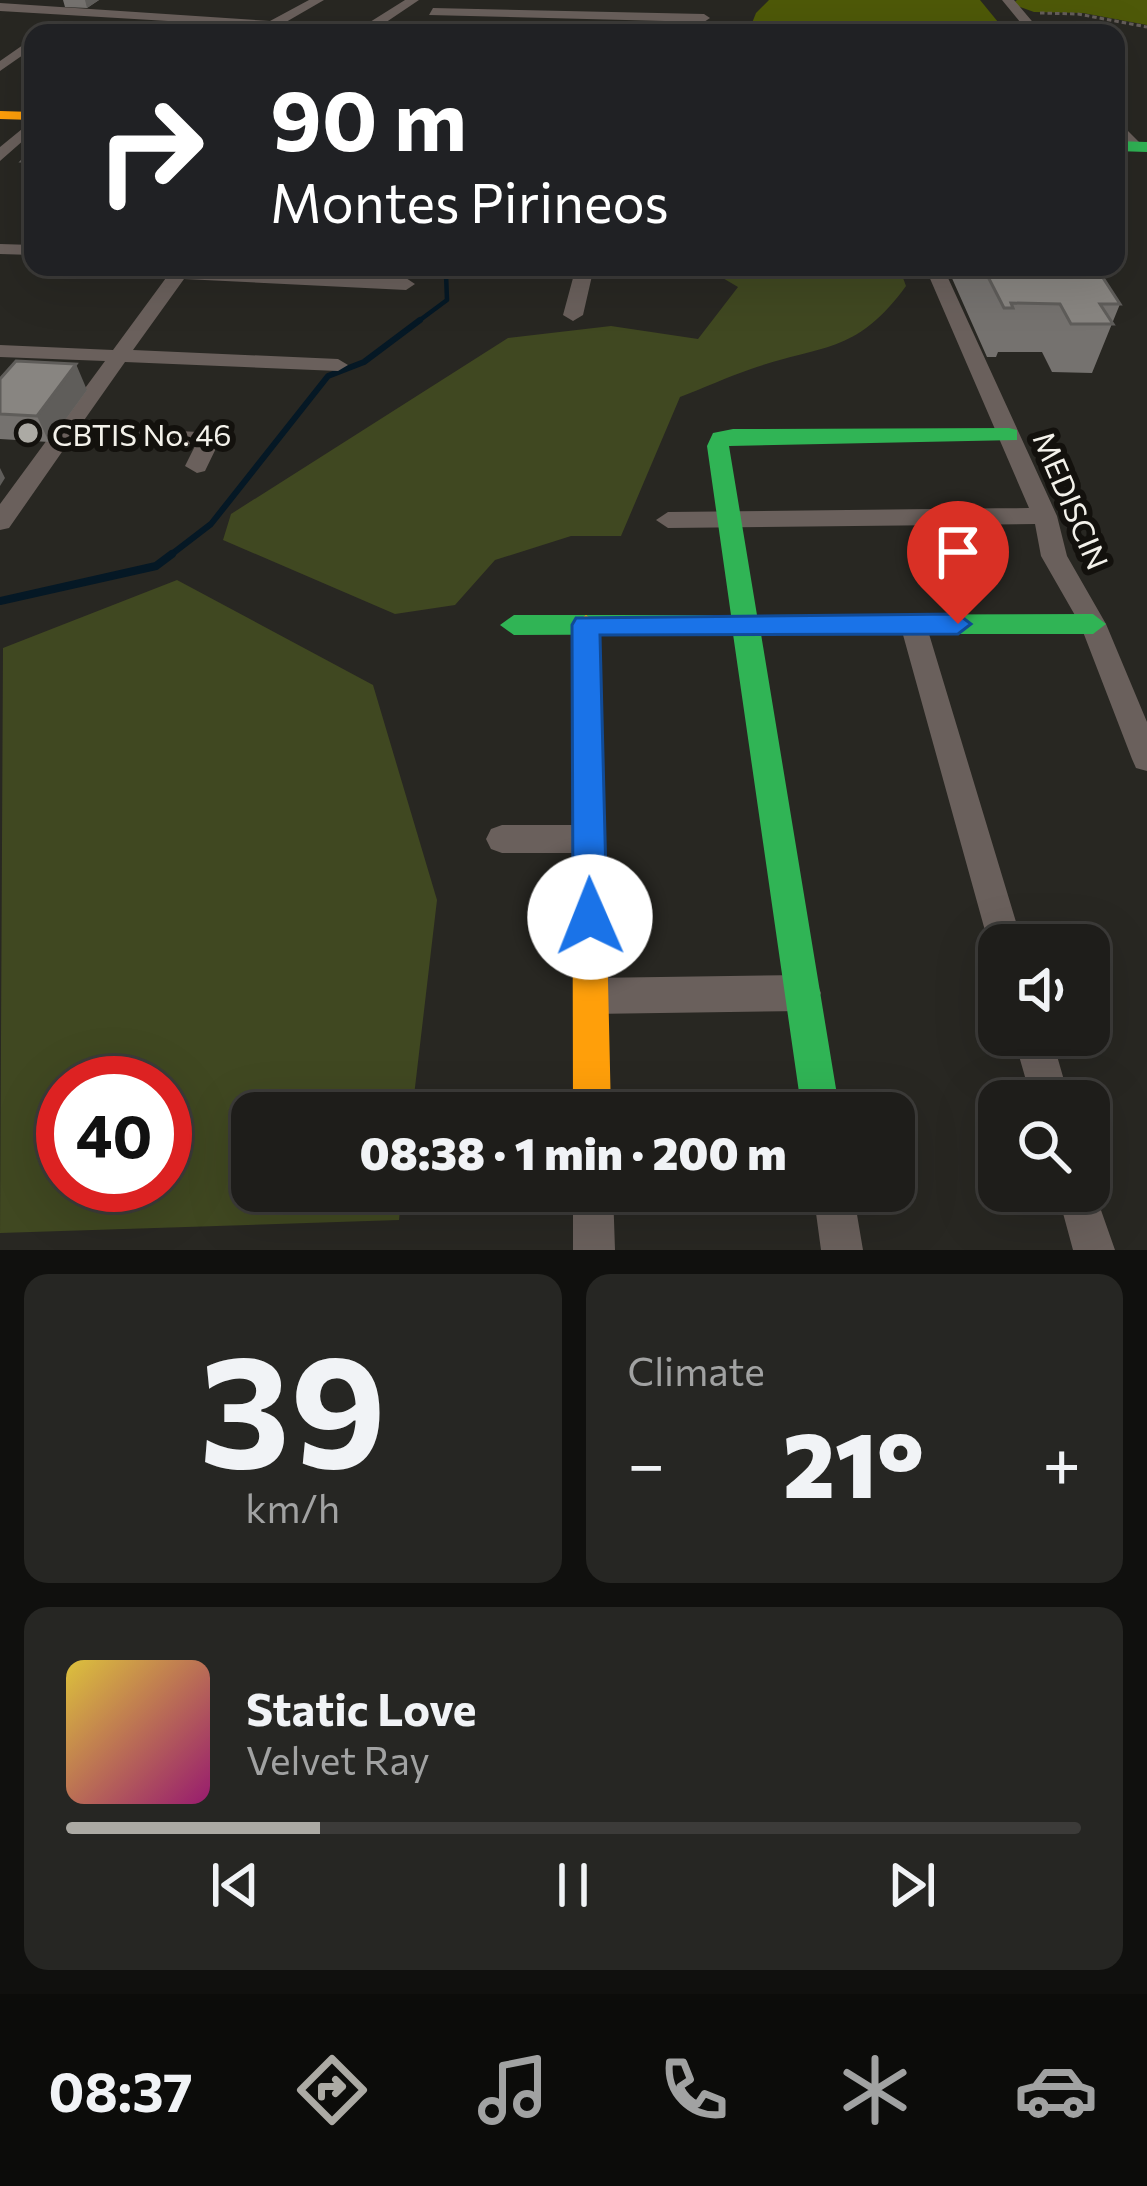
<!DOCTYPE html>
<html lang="en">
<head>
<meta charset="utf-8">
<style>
  body { margin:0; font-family:Commissioner,sans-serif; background:#262623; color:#f1f3f6; height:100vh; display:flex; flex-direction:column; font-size:45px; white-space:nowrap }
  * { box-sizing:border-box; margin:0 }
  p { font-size:39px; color:#a1a2a2 }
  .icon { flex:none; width:66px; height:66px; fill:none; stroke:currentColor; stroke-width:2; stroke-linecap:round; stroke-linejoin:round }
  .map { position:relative; height:1250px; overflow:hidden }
  .details { display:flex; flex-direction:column; gap:24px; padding:24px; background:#10100e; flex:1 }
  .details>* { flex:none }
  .top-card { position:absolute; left:24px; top:24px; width:1101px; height:252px; border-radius:24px; box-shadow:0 12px 48px #0002,0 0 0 3px #3c3b39; background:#202124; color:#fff; overflow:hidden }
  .controls { position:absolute; left:978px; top:924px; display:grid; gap:24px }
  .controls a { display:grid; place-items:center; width:132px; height:132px; border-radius:24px; background:#1e1d1a; box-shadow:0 12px 48px #0002,0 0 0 3px #3c3b39; font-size:60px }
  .speed { position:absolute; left:36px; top:1056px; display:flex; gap:24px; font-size:60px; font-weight:700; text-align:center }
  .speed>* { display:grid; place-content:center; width:156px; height:156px; border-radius:50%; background:#1e1d1a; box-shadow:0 12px 48px #0002,0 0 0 3px #3c3b39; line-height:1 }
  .speed .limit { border:18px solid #d22; background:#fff; color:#111 }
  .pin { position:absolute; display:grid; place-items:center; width:102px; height:102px; color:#fff; margin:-123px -51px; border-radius:50% 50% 50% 0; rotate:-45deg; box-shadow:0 0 12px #0007 }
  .pin .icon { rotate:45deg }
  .me { position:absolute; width:132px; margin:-66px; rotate:359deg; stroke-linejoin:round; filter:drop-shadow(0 0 9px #0008) }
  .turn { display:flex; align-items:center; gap:42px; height:252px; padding:0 48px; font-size:54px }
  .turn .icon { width:156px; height:156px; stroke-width:2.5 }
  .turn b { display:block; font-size:84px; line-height:102px }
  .big { font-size:90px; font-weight:800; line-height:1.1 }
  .details .tile { flex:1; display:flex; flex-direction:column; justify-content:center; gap:18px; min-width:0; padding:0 42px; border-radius:24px; background:#262623 }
  .details .dial { align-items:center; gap:0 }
  .dial b { font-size:156px; line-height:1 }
  .song { display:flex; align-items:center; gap:36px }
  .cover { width:144px; height:144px; border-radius:18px; background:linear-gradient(135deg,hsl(50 70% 55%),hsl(320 70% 35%)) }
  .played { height:12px; border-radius:6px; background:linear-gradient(90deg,#acaaa4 25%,#3c3b39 25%) }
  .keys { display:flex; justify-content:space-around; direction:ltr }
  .heat { display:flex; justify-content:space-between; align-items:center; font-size:66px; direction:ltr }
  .details .tiles { flex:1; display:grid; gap:24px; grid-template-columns:1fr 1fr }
  .tile:last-child { grid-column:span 2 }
  .trip { position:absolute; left:231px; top:1092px; width:684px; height:120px; border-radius:24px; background:#1e1d1a; box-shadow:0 12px 48px #0002,0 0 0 3px #3c3b39; font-weight:800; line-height:120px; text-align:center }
  .tab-bar { display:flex; height:192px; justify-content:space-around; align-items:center; background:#0c0c0a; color:#a1a2a2 }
  .tab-bar .icon { width:84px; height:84px }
  .tab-bar .on { color:#acaaa4 }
  .tab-bar b { font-size:54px; color:#f1f3f6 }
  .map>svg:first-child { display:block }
  .green { fill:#404821; fill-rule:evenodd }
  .forest { fill:#4e5908 }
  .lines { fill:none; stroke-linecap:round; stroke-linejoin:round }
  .stream-far2 { stroke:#051825; stroke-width:4.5 }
  .stream-far1 { stroke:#051825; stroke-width:6 }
  .stream { stroke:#051825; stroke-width:8 }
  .path { stroke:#645d59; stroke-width:3; stroke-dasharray:4.5 3; stroke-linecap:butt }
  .street { fill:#6a605c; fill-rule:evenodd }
  .fast { fill:#30b455; fill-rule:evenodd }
  .slow { fill:#ff9f0a; fill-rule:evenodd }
  .wall { fill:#75726f }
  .shaded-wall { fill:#5f5d5a }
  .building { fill:#888581; stroke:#5f5d5a; stroke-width:3 }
  .route { fill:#1a73e8; stroke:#114b97; stroke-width:3 }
  .poi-dot { fill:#acaaa4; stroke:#13110d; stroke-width:4.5 }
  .labels { text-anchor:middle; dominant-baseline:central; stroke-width:12; stroke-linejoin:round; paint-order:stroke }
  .poi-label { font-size:30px; fill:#f3f1ea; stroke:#13110d; text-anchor:start }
  .street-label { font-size:30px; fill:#f3f1ea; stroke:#13110d }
</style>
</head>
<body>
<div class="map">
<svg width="1147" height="1250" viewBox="0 0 1147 1250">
  <rect width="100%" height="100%" fill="#282722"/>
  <path class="green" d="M 704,267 L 899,267 L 906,286 C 856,355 822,344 751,369 C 727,377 704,388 680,397 L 621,536 L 571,536 L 495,560 L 455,605 L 395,614 L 223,540 L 231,514 L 508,338 L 611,326 L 698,339 L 738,287 Z
    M 177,580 L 373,685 L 437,900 L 412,1113 L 252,1113 L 252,1191 L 402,1191 L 399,1220 L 0,1233 L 3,648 ZM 63,1083 L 165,1083 L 165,1185 L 63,1185 Z"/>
  <path class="forest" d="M 769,0 L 980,0 L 1007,33 L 748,33 L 756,13 Z
    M 1017,0 L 1147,0 L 1147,25 L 1083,13 L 1034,12 L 1012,4 Z"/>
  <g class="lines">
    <path class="stream-far2" d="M 416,323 L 447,300 L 446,274"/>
    <path class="stream-far1" d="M 168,557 L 211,524 L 328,376 L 364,362 L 420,320"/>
    <path class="stream" d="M 0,601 L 156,566 L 172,554"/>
    <path class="path" d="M 1040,13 L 1078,14 L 1147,27"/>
    <path class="street" d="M 309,0 L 324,0 L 286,22 L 362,27 L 405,0 L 419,0 L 370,33 L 0,11 L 0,3 L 270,21 Z
      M 1002,0 L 1014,0 L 1042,33 L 1029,33 Z
      M 433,8 L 704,14 L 710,18 L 704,22 L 429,15 Z
      M 33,38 L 33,48 L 0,71 L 0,61 Z
      M 1116,119 L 1141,144 L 1141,150 L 1131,150 L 1116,132 Z
      M 33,120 L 33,132 L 0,161 L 0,147 Z
      M 0,244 L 33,245 L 33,255 L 0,254 Z
      M 174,267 L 406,278 L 415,284 L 406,290 L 184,279 L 133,350 L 338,359 L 348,365 L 338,371 L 125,362 L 80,426 L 218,433 L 221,438 L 205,471 L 197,473 L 185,466 L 196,444 L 71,439 L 9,528 L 0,530 L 0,504 L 105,361 L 0,357 L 0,345 L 113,350 Z
      M 576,267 L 594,267 L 583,315 L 573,321 L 563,315 Z
      M 925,267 L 943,267 L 1057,516 L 1067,556 L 1106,624 L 1147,722 L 1147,771 L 1136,768 L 1132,759 L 1080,624 L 1041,556 L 1035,524 L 668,528 L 656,520 L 668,512 L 1029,508 Z
      M 913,614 L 926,624 L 1023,945 L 999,945 L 999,959 L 989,945 L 900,624 Z
      M 502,825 L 589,825 L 600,829 L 605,839 L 600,849 L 589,853 L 502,853 L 491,849 L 486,839 L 491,829 Z
      M 803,975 L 816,981 L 821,993 L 816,1005 L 803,1011 L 591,1014 L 578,1008 L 573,996 L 578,984 L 591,978 Z
      M 1013,1035 L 1051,1035 L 1070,1101 L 1032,1101 Z
      M 1089,1176 L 1115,1250 L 1073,1250 L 1057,1191 L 1089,1191 Z
      M 573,1191 L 613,1191 L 615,1250 L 573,1250 Z
      M 813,1191 L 853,1191 L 863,1250 L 821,1250 Z"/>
    <path class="fast" d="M 1116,141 L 1147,142 L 1147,152 L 1116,151 Z
      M 1009,428 L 1017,430 L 1017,440 L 729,446 L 757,615 L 1093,614 L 1106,624 L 1093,634 L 761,634 L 840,1113 L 802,1113 L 733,634 L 514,635 L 500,625 L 514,615 L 731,615 L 707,446 L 713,433 L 733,429 Z"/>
    <path class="slow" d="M 0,111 L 33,112 L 33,120 L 0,119 Z
      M 586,615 L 600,625 L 611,1113 L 573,1113 L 572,625 Z"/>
  </g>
  <path class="wall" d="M 63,0 L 99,0 L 87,8 L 65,7 Z
    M 33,150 L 33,189 L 22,161 Z
    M 947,267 L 1096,267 L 1120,304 L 1092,373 L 1052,372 L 1042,352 L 998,352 L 996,357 L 987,357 Z
    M 0,379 L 87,390 L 49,442 L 0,439 Z"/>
  <path class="shaded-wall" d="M 85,0 L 99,0 L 87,8 Z
    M 76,364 L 87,390 L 49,442 L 37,416 Z
    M 0,468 L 5,478 L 0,486 Z"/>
  <path class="building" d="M 33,150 L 33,161 L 22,161 Z
    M 983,267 L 1096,267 L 1120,304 L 1100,304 L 1113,324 L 1071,324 L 1060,304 L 1011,303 L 1013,308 L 1004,308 Z
    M 16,361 L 76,364 L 37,416 L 0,414 L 0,379 Z"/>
  <path class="route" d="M 958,614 L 971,624 L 958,634 L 600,635 L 607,917 L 602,929 L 590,933 L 578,929 L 573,917 L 572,625 L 576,618 Z"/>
  <circle class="poi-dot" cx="28" cy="433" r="12"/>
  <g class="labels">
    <g class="poi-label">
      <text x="52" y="433">CBTIS No. 46</text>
    </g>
    <g class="street-label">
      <text transform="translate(1072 500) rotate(67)">MEDISCIN</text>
    </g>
  </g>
</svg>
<div class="controls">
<a><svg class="icon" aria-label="sound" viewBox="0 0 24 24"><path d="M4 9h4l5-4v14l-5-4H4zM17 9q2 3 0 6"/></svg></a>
<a><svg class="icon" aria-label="search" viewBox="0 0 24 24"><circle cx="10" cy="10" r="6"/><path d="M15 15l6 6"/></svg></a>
</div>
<div class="speed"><div class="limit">40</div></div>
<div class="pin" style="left:958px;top:624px;background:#d93025"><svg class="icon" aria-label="arrive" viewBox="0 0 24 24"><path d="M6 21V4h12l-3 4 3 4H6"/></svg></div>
<svg class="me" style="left:590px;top:917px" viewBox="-20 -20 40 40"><circle r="19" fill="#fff"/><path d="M0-13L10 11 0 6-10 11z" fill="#1a73e8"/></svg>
<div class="trip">08:38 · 1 min · 200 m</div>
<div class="top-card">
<div class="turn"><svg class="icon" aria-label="right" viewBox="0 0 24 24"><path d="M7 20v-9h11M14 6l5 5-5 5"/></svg><div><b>90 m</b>Montes Pirineos</div></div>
</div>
</div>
<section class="details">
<div class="tiles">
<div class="tile dial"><b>39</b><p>km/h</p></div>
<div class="tile"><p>Climate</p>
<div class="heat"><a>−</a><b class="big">21°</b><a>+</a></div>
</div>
<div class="tile">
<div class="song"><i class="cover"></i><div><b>Static Love</b><p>Velvet Ray</p></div></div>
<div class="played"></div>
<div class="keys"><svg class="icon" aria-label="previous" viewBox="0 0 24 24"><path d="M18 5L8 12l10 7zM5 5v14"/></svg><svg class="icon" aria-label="pause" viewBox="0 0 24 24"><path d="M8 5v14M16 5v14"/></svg><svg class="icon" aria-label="next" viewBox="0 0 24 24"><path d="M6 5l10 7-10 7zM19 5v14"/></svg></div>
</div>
</div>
</section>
<nav class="tab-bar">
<b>08:37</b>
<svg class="icon on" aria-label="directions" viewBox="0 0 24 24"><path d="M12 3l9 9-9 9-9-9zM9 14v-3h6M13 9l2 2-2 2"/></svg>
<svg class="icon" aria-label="music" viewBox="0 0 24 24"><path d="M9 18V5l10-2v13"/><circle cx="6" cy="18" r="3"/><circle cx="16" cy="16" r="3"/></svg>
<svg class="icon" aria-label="phone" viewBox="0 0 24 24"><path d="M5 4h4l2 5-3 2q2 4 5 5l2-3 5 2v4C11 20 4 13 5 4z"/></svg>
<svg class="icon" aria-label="climate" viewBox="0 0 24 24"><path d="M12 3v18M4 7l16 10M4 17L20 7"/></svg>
<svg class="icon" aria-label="car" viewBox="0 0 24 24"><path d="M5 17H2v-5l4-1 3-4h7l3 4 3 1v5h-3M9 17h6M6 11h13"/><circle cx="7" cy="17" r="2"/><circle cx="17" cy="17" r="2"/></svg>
</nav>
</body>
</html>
